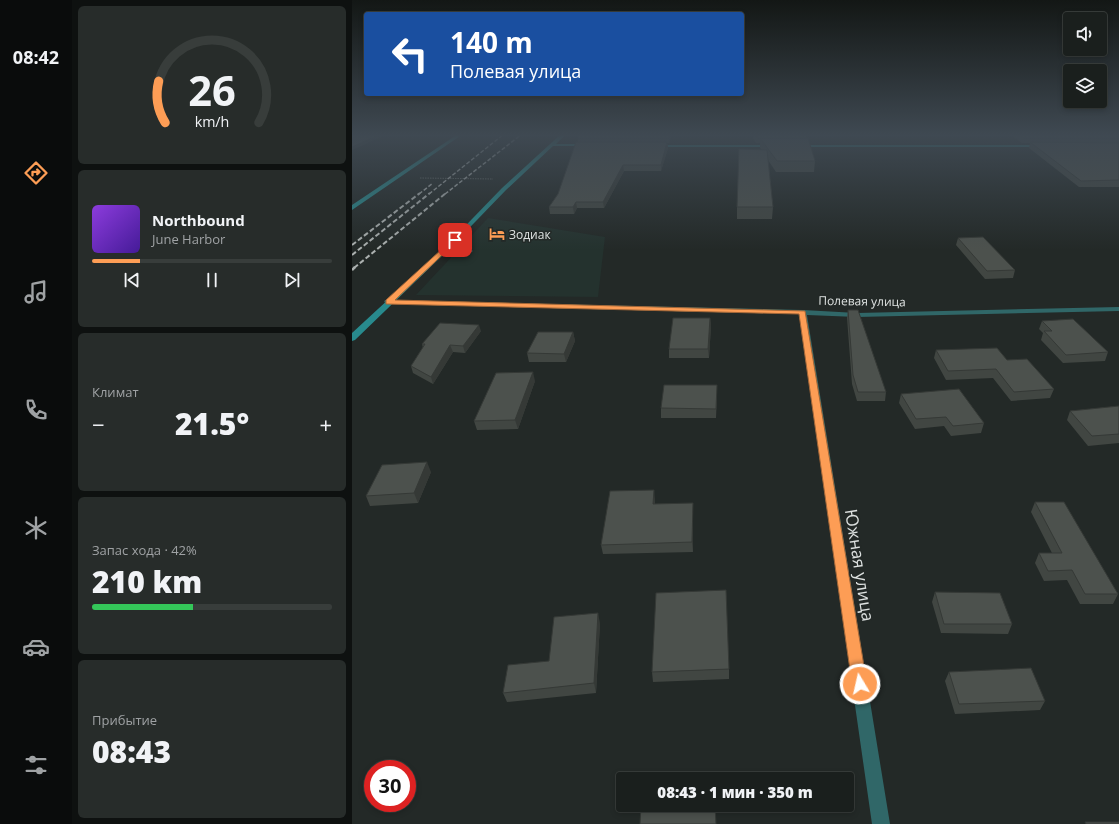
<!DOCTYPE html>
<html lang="ru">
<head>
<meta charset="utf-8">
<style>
  body { margin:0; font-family:"Open Sans",sans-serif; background:#272c2a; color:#f1f3f6; height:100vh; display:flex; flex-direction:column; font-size:15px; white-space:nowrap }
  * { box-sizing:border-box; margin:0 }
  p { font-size:13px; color:#9fa2a4 }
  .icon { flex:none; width:22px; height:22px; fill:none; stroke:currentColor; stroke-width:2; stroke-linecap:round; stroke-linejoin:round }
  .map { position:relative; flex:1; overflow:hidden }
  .details { display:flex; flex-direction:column; gap:6px; padding:6px; background:#0e1110; width:280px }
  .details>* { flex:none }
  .guide { position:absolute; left:12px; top:12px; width:380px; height:84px; border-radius:4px; box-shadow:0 2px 6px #0003,0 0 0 1px #383d3b; background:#1a4fa0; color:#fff; overflow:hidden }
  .tools { position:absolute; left:711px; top:12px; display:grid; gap:8px }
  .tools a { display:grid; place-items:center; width:44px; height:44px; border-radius:4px; background:#1a1f1d; box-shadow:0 2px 6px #0003,0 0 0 1px #383d3b; font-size:20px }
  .speed { position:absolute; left:12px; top:760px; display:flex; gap:8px; font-size:20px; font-weight:700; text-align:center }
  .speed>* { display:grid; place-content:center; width:52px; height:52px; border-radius:50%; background:#1a1f1d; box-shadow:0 2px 6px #0003,0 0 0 1px #383d3b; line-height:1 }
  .speed .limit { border:6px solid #d22; background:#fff; color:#111 }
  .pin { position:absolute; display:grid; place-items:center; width:34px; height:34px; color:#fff; margin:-17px; border-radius:8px; box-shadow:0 2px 6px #0006 }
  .me { position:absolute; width:44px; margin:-22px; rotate:351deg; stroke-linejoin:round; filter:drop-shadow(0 0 3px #0008) }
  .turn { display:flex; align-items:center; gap:14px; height:84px; padding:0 20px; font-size:18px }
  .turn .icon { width:52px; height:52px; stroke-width:2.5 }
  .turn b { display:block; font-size:28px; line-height:34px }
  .big { font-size:30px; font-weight:800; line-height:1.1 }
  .details .card { flex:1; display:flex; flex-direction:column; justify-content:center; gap:6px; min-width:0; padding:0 14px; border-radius:6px; background:#272c2a }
  .details .dial { align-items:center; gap:0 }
  .dial svg { height:104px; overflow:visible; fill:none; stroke:#383d3b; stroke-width:7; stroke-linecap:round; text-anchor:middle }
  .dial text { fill:#f1f3f6; stroke:none }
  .song { display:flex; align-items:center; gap:12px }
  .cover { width:48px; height:48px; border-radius:6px; background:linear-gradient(135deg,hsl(270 70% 55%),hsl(260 70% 35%)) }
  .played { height:4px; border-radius:2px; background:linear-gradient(90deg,#fd9d55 20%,#383d3b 20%) }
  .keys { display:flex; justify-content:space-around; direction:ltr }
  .heat { display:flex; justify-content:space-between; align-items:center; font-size:22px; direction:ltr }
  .charge { height:6px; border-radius:3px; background:linear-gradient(90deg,#34c759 42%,#383d3b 0) }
  .trip { position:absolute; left:264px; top:772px; width:238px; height:40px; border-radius:4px; background:#1a1f1d; box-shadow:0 2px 6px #0003,0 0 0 1px #383d3b; font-weight:800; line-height:40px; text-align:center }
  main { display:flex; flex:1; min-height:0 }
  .dock { display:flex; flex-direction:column; width:72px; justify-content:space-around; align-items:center; background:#0a0c0c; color:#9fa2a4 }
  .dock .icon { width:28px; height:28px }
  .dock .current { color:#fd9d55 }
  .dock b { font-size:18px; color:#f1f3f6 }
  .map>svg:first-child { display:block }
  .built { fill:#24322e }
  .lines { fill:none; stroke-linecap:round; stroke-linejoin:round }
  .path { stroke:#636967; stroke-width:1; stroke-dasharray:1.5 1; stroke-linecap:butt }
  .lane { fill:#306768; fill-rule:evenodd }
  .street { fill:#306768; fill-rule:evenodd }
  .secondary { fill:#288a8d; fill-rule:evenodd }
  .rail-far2 { stroke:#abb0af; stroke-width:1.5; stroke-dasharray:4 2; stroke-linecap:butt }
  .rail-far1 { stroke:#abb0af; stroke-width:2; stroke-dasharray:5 2.5; stroke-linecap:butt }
  .rail { stroke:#abb0af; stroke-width:2.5; stroke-dasharray:6 3; stroke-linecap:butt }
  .wall { fill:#414642 }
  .shaded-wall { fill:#353936 }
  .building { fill:#4c514d; stroke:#353936 }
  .route { fill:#fd9d55; stroke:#a46637 }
  .labels { text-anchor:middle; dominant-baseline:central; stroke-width:3; stroke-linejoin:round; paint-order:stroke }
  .far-poi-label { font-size:12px; fill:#dee2e1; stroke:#232927; text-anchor:start }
  .far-street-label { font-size:12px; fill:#dee2e1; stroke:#232927 }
  .near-street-label { font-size:17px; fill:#dee2e1; stroke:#232927 }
</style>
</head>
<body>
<main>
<nav class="dock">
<b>08:42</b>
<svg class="icon current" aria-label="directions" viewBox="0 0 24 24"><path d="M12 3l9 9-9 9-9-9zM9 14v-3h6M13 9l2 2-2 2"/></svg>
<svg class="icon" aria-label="music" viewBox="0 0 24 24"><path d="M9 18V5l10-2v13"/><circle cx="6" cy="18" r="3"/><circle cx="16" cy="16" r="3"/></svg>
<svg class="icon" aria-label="phone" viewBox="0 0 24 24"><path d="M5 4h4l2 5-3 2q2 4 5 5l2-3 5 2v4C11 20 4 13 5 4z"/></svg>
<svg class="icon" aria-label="climate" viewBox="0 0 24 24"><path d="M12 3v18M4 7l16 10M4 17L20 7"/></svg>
<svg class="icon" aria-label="car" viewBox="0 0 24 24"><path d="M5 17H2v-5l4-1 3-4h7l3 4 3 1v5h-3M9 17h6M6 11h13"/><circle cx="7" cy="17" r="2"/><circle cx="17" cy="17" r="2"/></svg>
<svg class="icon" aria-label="filters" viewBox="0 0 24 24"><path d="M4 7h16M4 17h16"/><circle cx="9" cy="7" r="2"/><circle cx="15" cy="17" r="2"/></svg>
</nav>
<section class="details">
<div class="card dial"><svg viewBox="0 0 100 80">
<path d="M14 69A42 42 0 1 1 86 69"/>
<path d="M14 69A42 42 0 0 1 9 37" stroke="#fd9d55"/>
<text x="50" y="56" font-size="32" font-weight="700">26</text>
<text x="50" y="72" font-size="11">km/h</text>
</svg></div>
<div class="card">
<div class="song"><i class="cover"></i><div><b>Northbound</b><p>June Harbor</p></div></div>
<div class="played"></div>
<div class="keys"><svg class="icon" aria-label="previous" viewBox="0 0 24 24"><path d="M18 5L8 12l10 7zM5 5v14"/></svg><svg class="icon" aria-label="pause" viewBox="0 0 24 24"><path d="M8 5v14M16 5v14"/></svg><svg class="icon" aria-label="next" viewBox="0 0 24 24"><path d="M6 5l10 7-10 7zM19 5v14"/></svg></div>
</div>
<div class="card"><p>Климат</p>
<div class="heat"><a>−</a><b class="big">21.5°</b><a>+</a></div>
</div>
<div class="card"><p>Запас хода · 42%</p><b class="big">210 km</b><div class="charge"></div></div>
<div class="card"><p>Прибытие</p><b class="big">08:43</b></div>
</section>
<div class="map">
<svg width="767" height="824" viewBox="0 0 767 824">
  <rect width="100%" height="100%" fill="#232927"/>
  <path class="built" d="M 136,218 L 253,237 L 246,297 L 64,295 Z"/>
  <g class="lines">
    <path class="path" d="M 68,178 L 141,179"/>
    <path class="lane" d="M 93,248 L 118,249 L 121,251 L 118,253 L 91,251 L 90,250 Z"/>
    <path class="street" d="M 33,300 L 451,310 L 505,313 L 767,307 L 767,311 L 505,317 L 455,315 L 538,824 L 520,824 L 447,314 L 36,304 L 32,302 Z"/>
    <path class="secondary" d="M 106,134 L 111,134 L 0,210 L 0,205 Z
      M 209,134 L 214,134 L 204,144 L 235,144 L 237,145 L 235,146 L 201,146 L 154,190 L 95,251 L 3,340 L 0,341 L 0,333 L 91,249 L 150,188 Z
      M 303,145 L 421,145 L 423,146 L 421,147 L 301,147 Z
      M 445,145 L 691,145 L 693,146 L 691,147 L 443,147 Z"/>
    <path class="rail-far2" d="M 67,194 L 81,183
      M 77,194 L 152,134
      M 93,194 L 170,134"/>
    <path class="rail-far1" d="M 0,245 L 68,193
      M 0,255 L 78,193
      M 2,268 L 94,193"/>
    <path class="rail" d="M 0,270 L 3,267"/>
  </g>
  <path class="wall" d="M 320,134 L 317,143 L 315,143 L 316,148 L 309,171 L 272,171 L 252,208 L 225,208 L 222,214 L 198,214 L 197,207 L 206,194 L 226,142 L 226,138 Z
    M 399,134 L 454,134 L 463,161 L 462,172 L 424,172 L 416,160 L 421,207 L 420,219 L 385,219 L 385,207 L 409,149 L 408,148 L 408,143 L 404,143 Z
    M 658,134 L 767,134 L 767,187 L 727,187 L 677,148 L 678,143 L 670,143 Z
    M 606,238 L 663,270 L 661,278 L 633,279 L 604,245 Z
    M 496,310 L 534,392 L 533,401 L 505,401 L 500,384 L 495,318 Z
    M 358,318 L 359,326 L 357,358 L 317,358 L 317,349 Z
    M 690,321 L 756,352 L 753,361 L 711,363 L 689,340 L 691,333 L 687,329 Z
    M 129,331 L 113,353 L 101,352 L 81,384 L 61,373 L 59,366 L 71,348 L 70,344 Z
    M 221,332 L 223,341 L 214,362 L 177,362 L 175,353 Z
    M 584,350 L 655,360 L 702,389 L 698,398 L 659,401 L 641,378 L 594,380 L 582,358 Z
    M 183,381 L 166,429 L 125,430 L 122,421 Z
    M 365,385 L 364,418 L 309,418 L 309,408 Z
    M 549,394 L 632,423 L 629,433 L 599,436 L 592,426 L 563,429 L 547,403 Z
    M 767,406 L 767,443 L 736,446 L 715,420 L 718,411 Z
    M 79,472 L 66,503 L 18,506 L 14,496 Z
    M 303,499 L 303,504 L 341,513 L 341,552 L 251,554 L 249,545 Z
    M 683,502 L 766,594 L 761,604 L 728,604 L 715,580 L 692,581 L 683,563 L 687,553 L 700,553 L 679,512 Z
    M 583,592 L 660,624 L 656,634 L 589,633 L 580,602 Z
    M 248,623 L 244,693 L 155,702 L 151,693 L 197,661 Z
    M 377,669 L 377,679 L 301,682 L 300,672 Z
    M 597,672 L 693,701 L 688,710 L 603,714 L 593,681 Z"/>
  <path class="shaded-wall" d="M 29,134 L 36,134 L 0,150 L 0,147 Z
    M 318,134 L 320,134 L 317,143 L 317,138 Z
    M 315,142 L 316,148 L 309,171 L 309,165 Z
    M 271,165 L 272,171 L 252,208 L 251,202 Z
    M 224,202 L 225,208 L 222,214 L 221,207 Z
    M 358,318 L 359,326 L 357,358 L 356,349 Z
    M 127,325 L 129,331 L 113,353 L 111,346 Z
    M 221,332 L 223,341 L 214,362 L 212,354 Z
    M 98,345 L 101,352 L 81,384 L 79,377 Z
    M 181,372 L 183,381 L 166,429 L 163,420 Z
    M 365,385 L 365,394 L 364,418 L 364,409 Z
    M 75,462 L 79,472 L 66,503 L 62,493 Z
    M 302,490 L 303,499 L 302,514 L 301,504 Z
    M 341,503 L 341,552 L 340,542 Z
    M 246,613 L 248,623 L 244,693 L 242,683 Z"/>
  <path class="building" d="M 0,134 L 29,134 L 0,147 Z
    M 227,134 L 318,134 L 317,138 L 226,138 Z
    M 402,134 L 454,134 L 455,138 L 405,138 Z
    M 667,134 L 767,134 L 767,138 L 672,138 Z
    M 408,138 L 456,138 L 463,161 L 425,161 Z
    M 224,142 L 315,142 L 309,165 L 271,165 L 251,202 L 224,202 L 221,207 L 197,207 L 206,194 Z
    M 678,142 L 767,143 L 767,180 L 729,181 Z
    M 387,149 L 415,150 L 421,207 L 385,207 Z
    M 631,237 L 663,270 L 635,271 L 606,238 Z
    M 496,310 L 506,310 L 534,392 L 506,392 L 501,375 Z
    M 321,318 L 358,318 L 356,349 L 317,349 Z
    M 721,319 L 756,352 L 714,355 L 692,331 L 700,331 L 690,321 Z
    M 88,323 L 127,325 L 111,346 L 98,345 L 79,377 L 59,366 L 73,344 L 70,344 Z
    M 186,332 L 221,332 L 212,354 L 175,353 Z
    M 645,348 L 655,360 L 675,359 L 702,389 L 662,392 L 644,369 L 596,371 L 584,350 Z
    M 181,372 L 163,420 L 122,421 L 144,373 Z
    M 312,385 L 365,385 L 364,409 L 309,408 Z
    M 607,389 L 632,423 L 601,426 L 594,417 L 564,419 L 549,394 Z
    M 767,406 L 767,434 L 740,436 L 718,411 Z
    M 75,462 L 62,493 L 14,496 L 30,465 Z
    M 302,490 L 301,504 L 341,503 L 340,542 L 249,545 L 258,491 Z
    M 683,502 L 712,502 L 766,594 L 733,594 L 720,570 L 696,571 L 687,553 L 710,553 Z
    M 374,590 L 377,669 L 300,672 L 304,593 Z
    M 583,592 L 648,593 L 660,624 L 592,624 Z
    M 246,613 L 242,683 L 151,693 L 156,665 L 197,661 L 202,617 Z
    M 679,668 L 693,701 L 607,704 L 597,672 Z
    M 289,805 L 363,805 L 364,824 L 288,824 Z
    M 733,822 L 767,822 L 767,824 L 734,824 Z"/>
  <linearGradient id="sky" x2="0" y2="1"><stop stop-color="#131715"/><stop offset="0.54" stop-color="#3f4952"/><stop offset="1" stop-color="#3f4952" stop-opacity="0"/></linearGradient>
  <rect width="767" height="250" fill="url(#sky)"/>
  <path class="route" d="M 101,239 L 106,240 L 43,300 L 453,311 L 515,684 L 512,689 L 508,691 L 503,689 L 500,684 L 447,314 L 34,304 L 34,300 Z"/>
  <defs>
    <symbol id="hotel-bare" viewBox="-9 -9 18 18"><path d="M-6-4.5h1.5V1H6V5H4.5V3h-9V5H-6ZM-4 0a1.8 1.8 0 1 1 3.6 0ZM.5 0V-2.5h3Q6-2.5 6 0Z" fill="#fd9d55" stroke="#232927" stroke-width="2.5" paint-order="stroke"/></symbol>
  </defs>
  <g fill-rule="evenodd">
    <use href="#hotel-bare" x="134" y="223" width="22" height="22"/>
  </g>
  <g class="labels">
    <g class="far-poi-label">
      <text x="157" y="234">Зодиак</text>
    </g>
    <g class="far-street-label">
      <text transform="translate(510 301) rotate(1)">Полевая улица</text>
    </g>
    <g class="near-street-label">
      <text transform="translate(508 565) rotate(81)">Южная улица</text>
    </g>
  </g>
</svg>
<div class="tools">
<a><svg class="icon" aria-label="sound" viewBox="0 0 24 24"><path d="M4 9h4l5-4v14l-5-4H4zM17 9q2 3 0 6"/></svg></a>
<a><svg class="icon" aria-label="layers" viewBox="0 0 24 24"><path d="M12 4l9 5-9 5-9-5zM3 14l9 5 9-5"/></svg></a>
</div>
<div class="speed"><div class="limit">30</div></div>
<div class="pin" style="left:103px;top:240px;background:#d93025"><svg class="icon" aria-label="arrive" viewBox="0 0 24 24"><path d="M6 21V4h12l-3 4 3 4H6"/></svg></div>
<svg class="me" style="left:508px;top:684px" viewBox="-20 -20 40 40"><circle r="17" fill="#fd9d55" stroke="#fff" stroke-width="3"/><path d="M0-11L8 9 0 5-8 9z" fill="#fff"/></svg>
<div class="trip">08:43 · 1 мин · 350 m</div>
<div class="guide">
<div class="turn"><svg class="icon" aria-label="left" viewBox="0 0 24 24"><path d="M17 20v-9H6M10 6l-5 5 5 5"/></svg><div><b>140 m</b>Полевая улица</div></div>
</div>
</div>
</main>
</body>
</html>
